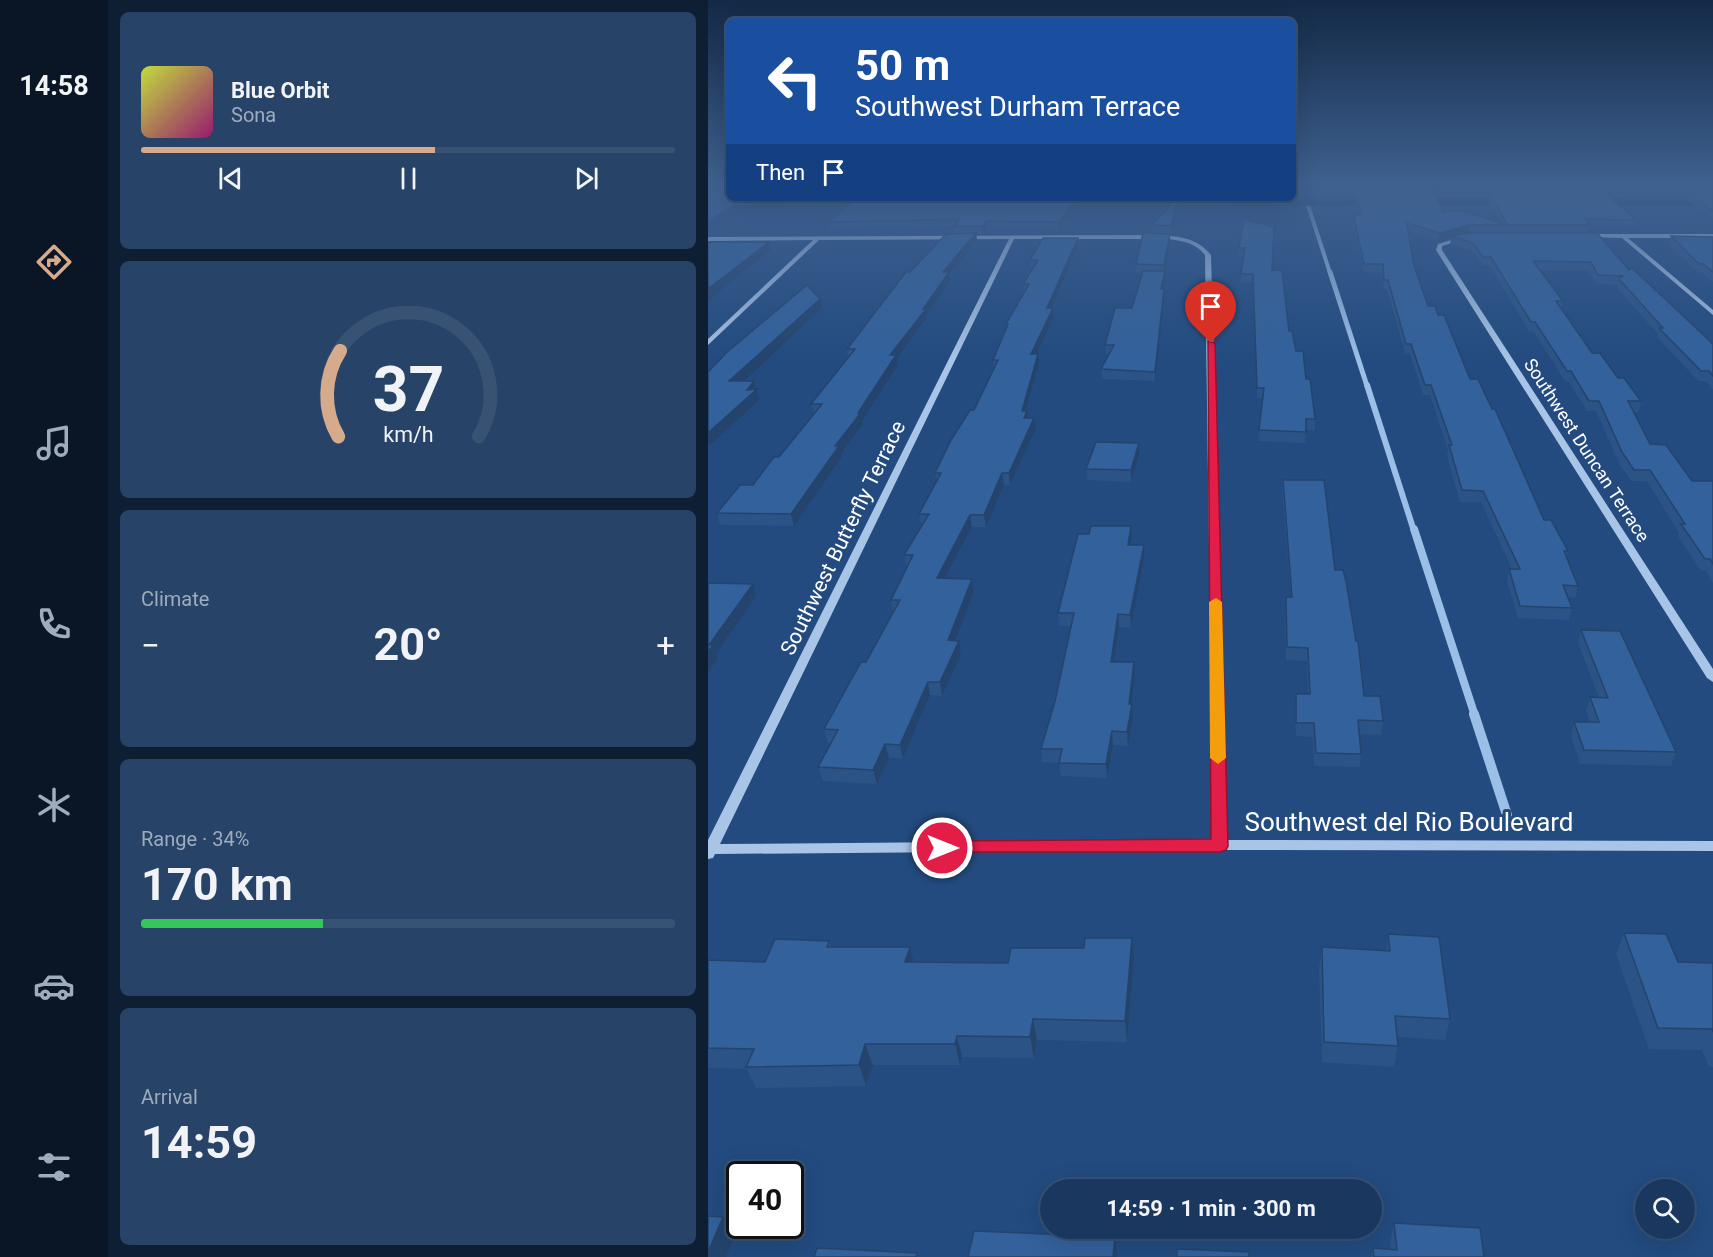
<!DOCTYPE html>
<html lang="en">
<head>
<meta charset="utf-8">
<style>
  body { margin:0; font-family:Roboto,sans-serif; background:#274368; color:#f1f3f6; height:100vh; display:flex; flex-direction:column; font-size:22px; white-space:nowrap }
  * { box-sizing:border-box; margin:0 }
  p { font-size:20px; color:#9facbd }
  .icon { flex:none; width:33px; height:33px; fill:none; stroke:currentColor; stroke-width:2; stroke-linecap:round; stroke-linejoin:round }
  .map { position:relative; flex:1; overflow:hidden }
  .details { display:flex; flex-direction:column; gap:12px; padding:12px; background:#0e1f34; width:600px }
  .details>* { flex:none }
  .hud { position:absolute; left:18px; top:18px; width:570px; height:183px; border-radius:9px; box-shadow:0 6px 24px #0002,0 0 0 2px #385274; background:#1a4fa0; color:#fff; overflow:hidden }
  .controls { position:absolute; left:927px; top:1179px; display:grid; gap:12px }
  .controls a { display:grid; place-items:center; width:60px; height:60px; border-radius:50%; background:#1a385f; box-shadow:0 6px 24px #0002,0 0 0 2px #385274; font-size:30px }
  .speed { position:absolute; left:18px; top:1161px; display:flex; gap:12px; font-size:30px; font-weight:700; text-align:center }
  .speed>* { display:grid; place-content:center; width:78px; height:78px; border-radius:50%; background:#1a385f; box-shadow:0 6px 24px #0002,0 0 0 2px #385274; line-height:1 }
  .speed .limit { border:3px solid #111; border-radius:9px; background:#fff; color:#111 }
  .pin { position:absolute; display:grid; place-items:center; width:51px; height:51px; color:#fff; margin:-62px -26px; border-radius:50% 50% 50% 0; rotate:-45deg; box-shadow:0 0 6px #0007 }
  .pin .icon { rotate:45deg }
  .me { position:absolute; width:66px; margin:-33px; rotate:90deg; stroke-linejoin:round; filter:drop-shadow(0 0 4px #0008) }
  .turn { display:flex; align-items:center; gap:21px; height:126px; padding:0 30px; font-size:27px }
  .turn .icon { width:78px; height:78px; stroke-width:2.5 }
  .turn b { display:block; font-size:42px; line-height:51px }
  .then { display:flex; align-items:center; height:57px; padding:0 30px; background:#0003; gap:12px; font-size:22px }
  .big { font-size:45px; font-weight:700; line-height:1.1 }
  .details .card { flex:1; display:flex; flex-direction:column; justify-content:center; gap:9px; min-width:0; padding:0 21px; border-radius:9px; background:#274368 }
  .details .dial { align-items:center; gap:0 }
  .dial svg { height:156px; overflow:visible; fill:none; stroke:#385274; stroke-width:7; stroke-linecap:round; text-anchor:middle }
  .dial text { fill:#f1f3f6; stroke:none }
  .song { display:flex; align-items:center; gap:18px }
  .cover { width:72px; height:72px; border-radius:9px; background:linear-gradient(135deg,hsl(70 70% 55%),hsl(320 70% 35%)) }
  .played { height:6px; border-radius:3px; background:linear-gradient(90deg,#d6ab8b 55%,#385274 55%) }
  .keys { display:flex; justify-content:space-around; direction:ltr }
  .heat { display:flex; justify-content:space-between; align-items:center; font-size:33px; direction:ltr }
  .charge { height:9px; border-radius:4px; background:linear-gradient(90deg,#34c759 34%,#385274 0) }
  .trip { position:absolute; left:332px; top:1179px; width:342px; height:60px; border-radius:30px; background:#1a385f; box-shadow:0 6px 24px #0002,0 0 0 2px #385274; font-weight:700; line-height:60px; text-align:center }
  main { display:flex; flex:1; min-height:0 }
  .tabs { display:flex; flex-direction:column; width:108px; justify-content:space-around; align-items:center; background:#0a1626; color:#9facbd }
  .tabs .icon { width:42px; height:42px }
  .tabs .active { color:#d6ab8b }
  .tabs b { font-size:27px; color:#f1f3f6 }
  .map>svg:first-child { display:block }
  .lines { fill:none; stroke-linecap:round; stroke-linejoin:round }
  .stream-far4 { stroke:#9cbfe7; stroke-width:4 }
  .stream-far3 { stroke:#9cbfe7; stroke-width:5 }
  .stream-far2 { stroke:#9cbfe7; stroke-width:6 }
  .stream-far1 { stroke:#9cbfe7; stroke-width:8 }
  .stream { stroke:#9cbfe7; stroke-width:10 }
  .canal { fill:#18365f; fill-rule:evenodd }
  .minor { fill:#a8c4e6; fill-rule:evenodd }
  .wall { fill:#2c5386 }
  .shaded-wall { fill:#24446d }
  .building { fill:#33619c; stroke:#24446d; stroke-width:1.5 }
  .route { fill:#e11d48; stroke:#92132f; stroke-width:1.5 }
  .slow { fill:#f59e0b }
  .labels { text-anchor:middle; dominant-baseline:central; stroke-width:6; stroke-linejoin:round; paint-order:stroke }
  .far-street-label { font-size:18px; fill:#fff; stroke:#234b7f }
  .street-label { font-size:21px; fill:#fff; stroke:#234b7f }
  .near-street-label { font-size:26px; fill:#fff; stroke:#234b7f }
</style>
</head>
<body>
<main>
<nav class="tabs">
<b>14:58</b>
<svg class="icon active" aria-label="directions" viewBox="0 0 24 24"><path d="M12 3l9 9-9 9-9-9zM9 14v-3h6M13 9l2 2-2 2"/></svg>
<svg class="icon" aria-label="music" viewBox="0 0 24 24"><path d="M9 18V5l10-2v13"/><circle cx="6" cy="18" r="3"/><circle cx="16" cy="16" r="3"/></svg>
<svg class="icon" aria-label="phone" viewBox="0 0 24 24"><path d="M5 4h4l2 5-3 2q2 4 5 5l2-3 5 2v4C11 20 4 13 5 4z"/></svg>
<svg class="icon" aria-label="climate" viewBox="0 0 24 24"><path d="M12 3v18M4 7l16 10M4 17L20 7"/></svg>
<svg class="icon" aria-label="car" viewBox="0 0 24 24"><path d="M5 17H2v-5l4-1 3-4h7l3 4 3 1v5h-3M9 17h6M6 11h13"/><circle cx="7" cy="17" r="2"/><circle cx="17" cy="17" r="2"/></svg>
<svg class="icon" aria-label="filters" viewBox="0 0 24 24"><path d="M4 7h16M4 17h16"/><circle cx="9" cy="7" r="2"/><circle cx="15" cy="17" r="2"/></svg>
</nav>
<section class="details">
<div class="card">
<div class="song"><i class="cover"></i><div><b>Blue Orbit</b><p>Sona</p></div></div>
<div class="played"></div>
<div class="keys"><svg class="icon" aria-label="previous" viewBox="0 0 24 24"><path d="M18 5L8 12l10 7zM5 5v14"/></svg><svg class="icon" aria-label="pause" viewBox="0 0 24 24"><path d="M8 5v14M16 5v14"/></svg><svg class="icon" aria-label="next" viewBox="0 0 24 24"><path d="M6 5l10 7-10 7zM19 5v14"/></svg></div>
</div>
<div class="card dial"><svg viewBox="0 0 100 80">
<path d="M14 69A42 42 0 1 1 86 69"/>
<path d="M14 69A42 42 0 0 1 15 25" stroke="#d6ab8b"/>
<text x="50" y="56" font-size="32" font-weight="700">37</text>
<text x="50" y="72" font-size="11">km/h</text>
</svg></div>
<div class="card"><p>Climate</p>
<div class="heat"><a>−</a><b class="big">20°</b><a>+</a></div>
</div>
<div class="card"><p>Range · 34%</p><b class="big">170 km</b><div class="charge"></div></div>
<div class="card"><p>Arrival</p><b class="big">14:59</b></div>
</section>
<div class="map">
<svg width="1005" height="1257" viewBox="0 0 1005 1257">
  <rect width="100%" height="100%" fill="#234b7f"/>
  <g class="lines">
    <path class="stream-far4" d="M 599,202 L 622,273"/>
    <path class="stream-far3" d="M 622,272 L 659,386"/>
    <path class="stream-far2" d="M 659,385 L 706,531"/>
    <path class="stream-far1" d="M 706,529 L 767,716"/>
    <path class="stream" d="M 766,714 L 799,815"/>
    <path class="canal" d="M 1005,197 L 1005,205 L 867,206 L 860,202 L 867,198 Z
      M 822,198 L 827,199 L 827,205 L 330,207 L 323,203 L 330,199 Z
      M 183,199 L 188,200 L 188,206 L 0,208 L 0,200 Z"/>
    <path class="minor" d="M 879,234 L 1005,234 L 1005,238 L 920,238 L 1005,310 L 1005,315 L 914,238 L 877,237 Z
      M 445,235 C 467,236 488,236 503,255 L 519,840 L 1005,841 L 1005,851 L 512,850 L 7,854 L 5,858 L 0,859 L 0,840 L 301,239 L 111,240 L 0,345 L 0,339 L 105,240 L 0,241 L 0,237 ZM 306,239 L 460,239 C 475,241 488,243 497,255 L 505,840 L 12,844 Z
      M 756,236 L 758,239 L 734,246 L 734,250 L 1005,669 L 1005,682 L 999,678 L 728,250 L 730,244 Z"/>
  </g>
  <path class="wall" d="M 585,185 L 590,185 L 590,190 L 585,190 Z
    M 641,185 L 722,185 L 735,213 L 793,223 L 771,185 L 1005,185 L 1005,219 L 966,190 L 893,189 L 928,220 L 926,227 L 882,227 L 881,232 L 760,233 L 754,234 L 921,270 L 1005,344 L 1005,390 L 998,381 L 990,381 L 949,337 L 950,334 L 909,288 L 910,285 L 888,284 L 881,270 L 831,270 L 855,301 L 853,310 L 884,353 L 933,401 L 931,412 L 925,412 L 942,444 L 984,481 L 1005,481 L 1005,583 L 998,571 L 993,571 L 970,536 L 971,533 L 939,481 L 923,481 L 911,463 L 888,411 L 879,411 L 860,381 L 857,381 L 825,331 L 821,331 L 782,266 L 774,265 L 764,251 L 742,244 L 743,237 L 731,241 L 700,231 L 705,262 L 720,306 L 730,315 L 762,379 L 836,520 L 860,551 L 858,558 L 870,586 L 867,598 L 860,597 L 864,608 L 861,620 L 810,618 L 799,581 L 801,569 L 804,569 L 773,502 L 752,502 L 739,456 L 740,449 L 722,395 L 715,395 L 702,354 L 697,354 L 679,289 L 676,289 L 674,273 L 656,272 L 645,224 L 646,217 L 652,215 Z
    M 149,198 L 374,198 L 351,230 L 279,229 L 275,234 L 268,234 L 269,241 L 241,275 L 242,281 L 218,315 L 219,318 L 189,358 L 190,365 L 154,421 L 155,424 L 133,453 L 134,457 L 86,526 L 12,525 L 9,513 L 45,485 L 71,457 L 106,414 L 103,404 L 140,356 L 139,349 L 202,272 L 247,234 L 246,227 L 122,229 L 120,222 Z
    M 469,199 L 469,207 L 464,234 L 462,234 L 462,242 L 456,271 L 457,279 L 455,289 L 456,289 L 456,298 L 447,381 L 394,379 L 393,369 L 401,354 L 398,354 L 397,345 L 424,308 L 435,273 L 428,273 L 428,264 L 457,234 L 444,233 L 444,225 Z
    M 536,219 L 564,270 L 581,331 L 598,379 L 607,419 L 607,430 L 598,430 L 597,443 L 550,441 L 554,398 L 549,398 L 545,283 L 533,283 L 533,274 L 536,257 L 531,256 L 531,248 Z
    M 963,236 L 1005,237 L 1005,282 L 993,272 L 989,272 L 961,244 Z
    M 370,238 L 370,246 L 344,308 L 345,308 L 346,317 L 329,354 L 331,364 L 318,411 L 319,411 L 320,418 L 326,418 L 328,429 L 302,485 L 296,485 L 278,527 L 264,527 L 238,579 L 264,579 L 266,591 L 248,640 L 251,641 L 253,654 L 234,696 L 222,695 L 195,758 L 181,758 L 169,784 L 115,781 L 110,767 L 123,743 L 120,743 L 116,729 L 158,662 L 185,613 L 183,600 L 199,567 L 196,555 L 214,526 L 211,514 L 229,481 L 227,473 L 266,410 L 286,369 L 285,360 L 298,329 L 298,324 L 316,292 L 315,284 L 325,269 L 323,268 L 322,260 Z
    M 431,455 L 423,482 L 379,480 L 378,469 Z
    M 575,480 L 627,570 L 656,696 L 675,721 L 673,735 L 651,734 L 653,754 L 652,767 L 606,766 L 605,737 L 588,736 L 587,707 L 588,694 L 600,694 L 599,661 L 578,660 L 577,610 L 578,597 L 583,597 L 574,492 Z
    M 423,526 L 424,538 L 423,545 L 436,557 L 423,628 L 411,627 L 406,662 L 426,662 L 427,676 L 423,704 L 425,718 L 420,746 L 405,745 L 399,778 L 353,776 L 351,763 L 334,762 L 333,749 L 347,701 L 363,626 L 351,626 L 350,613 Z
    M 873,630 L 968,752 L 963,766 L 872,764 L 863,736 L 866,722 L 882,722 L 878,711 L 882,697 L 891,698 L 870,643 Z
    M 916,933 L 970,962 L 1005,963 L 1005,1067 L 1001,1067 L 994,1050 L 941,1049 L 908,954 Z
    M 680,934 L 742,1019 L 737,1040 L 689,1037 L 690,1046 L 686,1067 L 614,1062 L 611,968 L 614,947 L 678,951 Z
    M 121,941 L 123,947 L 206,962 L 300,963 L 426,959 L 419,1042 L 329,1040 L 326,1058 L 254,1057 L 252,1065 L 165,1065 L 158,1086 L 48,1088 L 39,1069 L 0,1068 L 0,960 L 57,962 Z
    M 686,1223 L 776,1257 L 663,1257 L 665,1248 L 683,1250 L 682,1243 Z"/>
  <path class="shaded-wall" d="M 40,198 L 54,198 L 0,230 L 0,221 Z
    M 369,198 L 374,198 L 351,230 L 351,222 Z
    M 469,199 L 469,207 L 464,234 L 463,226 Z
    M 278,221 L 279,229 L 275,234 L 274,226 Z
    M 761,225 L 760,233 L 745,237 L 743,236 L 743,237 L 731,241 L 732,233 Z
    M 268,233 L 269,241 L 241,275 L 242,281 L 218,315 L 219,318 L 189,358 L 190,365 L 154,421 L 155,424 L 133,453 L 134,457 L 86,526 L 83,514 L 127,446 L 150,413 L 182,355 L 215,309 L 235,272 Z
    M 462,234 L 462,242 L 456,273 L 456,265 Z
    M 370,238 L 370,246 L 340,317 L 339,308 Z
    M 61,242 L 63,250 L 4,297 L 5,299 L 0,303 L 0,289 Z
    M 457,271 L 457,279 L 453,298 L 453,289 Z
    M 456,289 L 456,298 L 447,381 L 447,372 Z
    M 112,299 L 114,308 L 24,392 L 21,381 Z
    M 345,308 L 346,317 L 324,364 L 323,354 Z
    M 330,354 L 331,364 L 316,417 L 319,411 L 321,422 L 317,429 L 314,411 Z
    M 46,381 L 51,400 L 1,446 L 0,442 L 0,433 Z
    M 326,418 L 328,429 L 302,485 L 301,473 Z
    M 431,443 L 431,455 L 423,482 L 423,470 Z
    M 294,473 L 296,485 L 278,527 L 276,515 Z
    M 262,515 L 264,527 L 231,591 L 229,578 Z
    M 423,526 L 424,538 L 421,557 L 420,545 Z
    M 436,545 L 436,557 L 423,628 L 422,615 Z
    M 264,579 L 266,591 L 243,653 L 240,640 Z
    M 45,584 L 48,596 L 8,654 L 10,658 L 0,672 L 0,652 L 1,645 Z
    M 410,614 L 411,627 L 404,675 L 403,662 Z
    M 251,641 L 253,654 L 234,696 L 232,682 Z
    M 426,662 L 427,676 L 422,716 L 424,704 L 425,718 L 420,746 L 419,732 L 421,704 Z
    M 220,682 L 222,695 L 195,758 L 192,745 Z
    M 404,731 L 405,745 L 399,778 L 398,764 Z
    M 177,744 L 181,758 L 169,784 L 165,770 Z
    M 424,938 L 426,959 L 419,1042 L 417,1021 Z
    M 202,947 L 207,968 L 197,962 Z
    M 325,1019 L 329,1040 L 326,1058 L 322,1037 Z
    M 249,1036 L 254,1057 L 252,1065 L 247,1044 Z
    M 157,1044 L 165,1065 L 158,1086 L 151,1065 Z
    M 15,1217 L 26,1237 L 18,1257 L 0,1257 L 0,1252 Z
    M 407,1237 L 409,1257 L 405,1257 Z"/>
  <path class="building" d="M 0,185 L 21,185 L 21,198 L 40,198 L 0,221 Z
    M 644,185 L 722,185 L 735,213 L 750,210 L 800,225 L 776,185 L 888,185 L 928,220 L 877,219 L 882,225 L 761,225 L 732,233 L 699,223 L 705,262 L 720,306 L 727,306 L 730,315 L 736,315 L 762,379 L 770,379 L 784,409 L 787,409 L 836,520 L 843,520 L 860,551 L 856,551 L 870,586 L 855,585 L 864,608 L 812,606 L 801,569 L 812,569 L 775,491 L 754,490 L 741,445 L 744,445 L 723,385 L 717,385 L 703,344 L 698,344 L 680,280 L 676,280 L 675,264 L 656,264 L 646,217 L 654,214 Z
    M 970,185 L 1005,185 L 1005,211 Z
    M 149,198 L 369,198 L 351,222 L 278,221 L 274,226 L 246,226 L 252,219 L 120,222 Z
    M 469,199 L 463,226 L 444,225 Z
    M 536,219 L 566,227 L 564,270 L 574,270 L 581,331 L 584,331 L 588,351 L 595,351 L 598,379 L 602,379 L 607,419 L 598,419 L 598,432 L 551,430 L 556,388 L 549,388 L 545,274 L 533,274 L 537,248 L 531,248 Z
    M 268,233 L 235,272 L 241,272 L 215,309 L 218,309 L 182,355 L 188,355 L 150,413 L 152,414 L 127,446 L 131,446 L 83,514 L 9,513 L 32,485 L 45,485 L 66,457 L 71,457 L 114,404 L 103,404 L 147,349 L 139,349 L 198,272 L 202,272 L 238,234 Z
    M 435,233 L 462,234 L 456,265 L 428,264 Z
    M 761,233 L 889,233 L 921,270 L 924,268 L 1005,344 L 1005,376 L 1001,371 L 993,371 L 951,328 L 955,328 L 911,279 L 915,276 L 890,275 L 883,262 L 825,261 L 855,301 L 848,301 L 884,353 L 892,353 L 910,378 L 916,378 L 933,401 L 920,401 L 942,444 L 958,445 L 984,481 L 1005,481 L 1005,564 L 1002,559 L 997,559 L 973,524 L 977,524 L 942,470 L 926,470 L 914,452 L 891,401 L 881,401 L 863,371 L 859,371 L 827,322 L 823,322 L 783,257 L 775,257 L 765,243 L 743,236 Z
    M 963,236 L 1005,237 L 1005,272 L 995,264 L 991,264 Z
    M 335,238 L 370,238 L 339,308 L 345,308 L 323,354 L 330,354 L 314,411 L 319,411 L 316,418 L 326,418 L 301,473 L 294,473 L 276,515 L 262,515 L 229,578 L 264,579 L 240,640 L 251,641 L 232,682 L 220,682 L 192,745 L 177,744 L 165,770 L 110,767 L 130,730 L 116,729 L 153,662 L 158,662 L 192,600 L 183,600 L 205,555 L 196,555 L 221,514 L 211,514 L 233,473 L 227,473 L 243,440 L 262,410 L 266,410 L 290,360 L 285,360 L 300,324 L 298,324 L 321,284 L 315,284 L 330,260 L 322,260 Z
    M 0,242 L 61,242 L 0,289 Z
    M 435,271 L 457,271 L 453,289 L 456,289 L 447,372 L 393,369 L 406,345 L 397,345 L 407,308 L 424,308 Z
    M 99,285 L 112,299 L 21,381 L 46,381 L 39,390 L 49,389 L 0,433 L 0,372 L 18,353 Z
    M 388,442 L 431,443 L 423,470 L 378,469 Z
    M 575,480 L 616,480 L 627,570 L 635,570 L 638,581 L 648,641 L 650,641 L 656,696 L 672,696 L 675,721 L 650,720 L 653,754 L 608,753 L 606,723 L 588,723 L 588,694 L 602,694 L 600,648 L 579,647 L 578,597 L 584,597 Z
    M 383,526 L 423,526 L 420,545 L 436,545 L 422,615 L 410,614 L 403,662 L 426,662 L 421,704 L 424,704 L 419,732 L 404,731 L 398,764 L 351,763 L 354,749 L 333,749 L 347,701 L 366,613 L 350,613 L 370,534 L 381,534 Z
    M 0,583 L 45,584 L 1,645 L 5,645 L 0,652 Z
    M 873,630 L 912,631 L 968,752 L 876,750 L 866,722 L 891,722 L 882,697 L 900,698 Z
    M 916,933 L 958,934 L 970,962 L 1005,963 L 1005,1032 L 1004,1029 L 950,1028 Z
    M 680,934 L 731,937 L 742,1019 L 687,1016 L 690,1046 L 616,1042 L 614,947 L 682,951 Z
    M 377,938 L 424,938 L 417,1021 L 325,1019 L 322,1037 L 249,1036 L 247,1044 L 157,1044 L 151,1065 L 38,1067 L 46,1049 L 0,1048 L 0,960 L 57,962 L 67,939 L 121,941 L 119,947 L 202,947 L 197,962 L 300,963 L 303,948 L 376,948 Z
    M 0,1216 L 15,1217 L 0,1252 Z
    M 686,1223 L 772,1228 L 776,1257 L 666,1257 L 665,1248 L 689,1250 Z
    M 266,1231 L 407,1237 L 405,1257 L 260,1257 Z
    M 109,1248 L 209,1253 L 208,1257 L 106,1257 Z
    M 469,1249 L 541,1252 L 541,1257 L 469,1257 Z"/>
  <linearGradient id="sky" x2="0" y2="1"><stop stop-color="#132946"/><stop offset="0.51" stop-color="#3f6190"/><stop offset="1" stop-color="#3f6190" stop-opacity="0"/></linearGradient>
  <rect width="1005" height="361" fill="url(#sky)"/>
  <path class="route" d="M 500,341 L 507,343 L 520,846 L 518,850 L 512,852 L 228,852 L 225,848 L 228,843 L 234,841 L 503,839 Z"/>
  <path class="slow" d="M 508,598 L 514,602 L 518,758 L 510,764 L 502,758 L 501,602 Z"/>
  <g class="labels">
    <g class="far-street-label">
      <text transform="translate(879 450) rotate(57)">Southwest Duncan Terrace</text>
    </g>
    <g class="street-label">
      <text transform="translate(135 538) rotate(-64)">Southwest Butterfly Terrace</text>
    </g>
    <g class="near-street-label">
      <text x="701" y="822">Southwest del Rio Boulevard</text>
    </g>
  </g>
</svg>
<div class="controls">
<a><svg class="icon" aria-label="search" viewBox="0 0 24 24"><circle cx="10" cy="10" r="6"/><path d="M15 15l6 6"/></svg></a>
</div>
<div class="speed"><div class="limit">40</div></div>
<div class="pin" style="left:503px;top:343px;background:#d93025"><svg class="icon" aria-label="arrive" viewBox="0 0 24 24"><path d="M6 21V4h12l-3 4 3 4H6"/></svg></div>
<svg class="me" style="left:234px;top:848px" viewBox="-20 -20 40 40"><circle r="17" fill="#e11d48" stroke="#fff" stroke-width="3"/><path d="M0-11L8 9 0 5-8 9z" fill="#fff"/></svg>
<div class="trip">14:59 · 1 min · 300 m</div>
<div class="hud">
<div class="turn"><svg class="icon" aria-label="left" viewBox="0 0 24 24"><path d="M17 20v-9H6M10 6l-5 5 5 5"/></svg><div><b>50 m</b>Southwest Durham Terrace</div></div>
<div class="then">Then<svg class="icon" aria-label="arrive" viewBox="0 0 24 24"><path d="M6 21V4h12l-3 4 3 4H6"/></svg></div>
</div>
</div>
</main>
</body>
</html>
